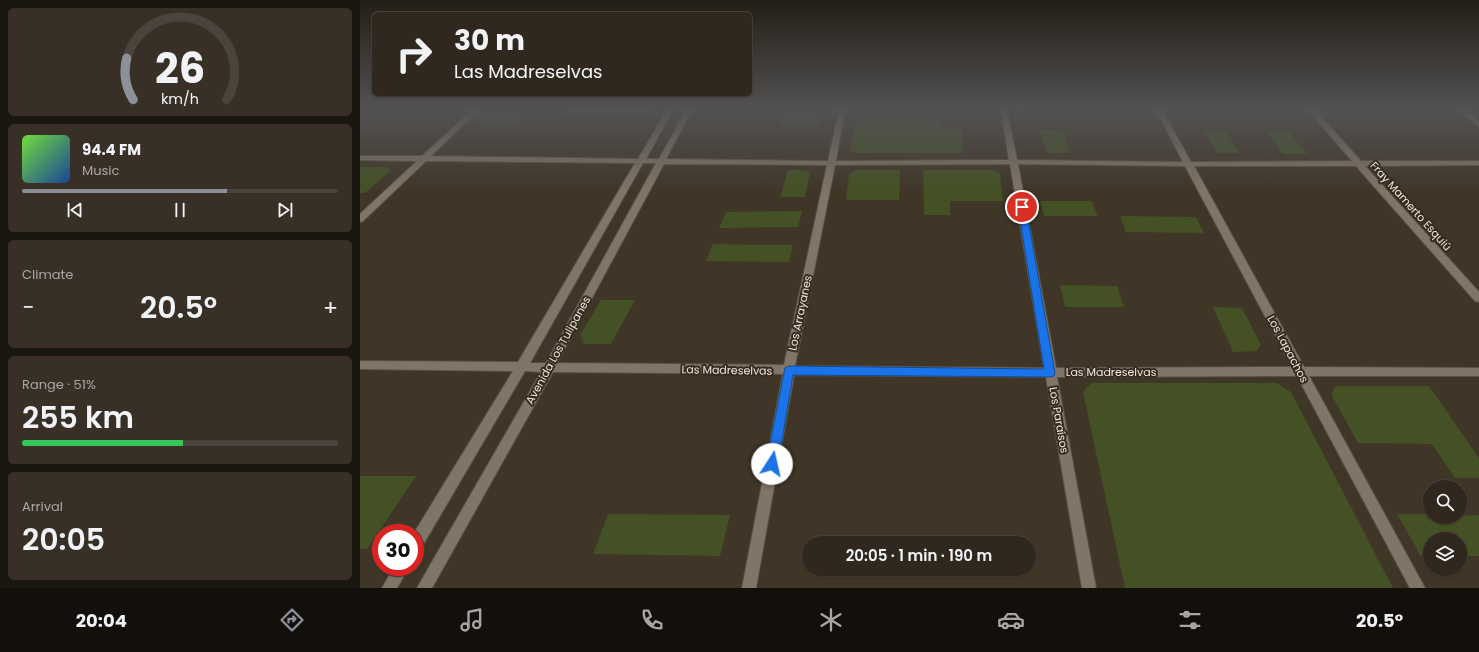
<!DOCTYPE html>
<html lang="en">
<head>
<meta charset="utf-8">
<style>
  body { margin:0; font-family:Poppins,sans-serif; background:#383027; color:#f1f3f6; height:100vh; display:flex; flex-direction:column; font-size:15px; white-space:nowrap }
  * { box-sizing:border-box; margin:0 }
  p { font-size:13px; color:#a8a6a4 }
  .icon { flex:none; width:22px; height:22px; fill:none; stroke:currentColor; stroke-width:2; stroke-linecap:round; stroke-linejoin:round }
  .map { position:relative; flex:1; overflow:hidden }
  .side { display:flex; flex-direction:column; gap:8px; padding:8px; background:#1a1610; width:360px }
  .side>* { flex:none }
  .top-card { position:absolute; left:12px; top:12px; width:380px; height:84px; border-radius:6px; box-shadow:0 1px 3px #0004,0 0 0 1px #4b443c; background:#30281e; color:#f1f3f6; overflow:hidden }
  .fabs { position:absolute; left:1063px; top:480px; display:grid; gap:8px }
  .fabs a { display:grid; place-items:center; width:44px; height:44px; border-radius:50%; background:#30281e; box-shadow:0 1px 3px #0004,0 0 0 1px #4b443c; font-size:20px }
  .speed { position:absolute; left:12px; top:524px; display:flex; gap:8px; font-size:20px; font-weight:700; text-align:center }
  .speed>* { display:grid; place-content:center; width:52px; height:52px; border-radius:50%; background:#30281e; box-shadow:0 1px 3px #0004,0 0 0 1px #4b443c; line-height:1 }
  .speed .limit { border:6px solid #d22; background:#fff; color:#111 }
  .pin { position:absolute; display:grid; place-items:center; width:34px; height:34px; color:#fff; margin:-17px; border:2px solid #fff; border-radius:50%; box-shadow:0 1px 4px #0007 }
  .me { position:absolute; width:44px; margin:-22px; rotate:10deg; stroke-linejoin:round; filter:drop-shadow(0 0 3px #0008) }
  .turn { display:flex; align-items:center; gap:14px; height:84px; padding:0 16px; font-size:18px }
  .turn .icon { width:52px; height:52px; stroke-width:2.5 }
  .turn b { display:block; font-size:28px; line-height:34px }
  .big { font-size:30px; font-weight:600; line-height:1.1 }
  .side .widget { flex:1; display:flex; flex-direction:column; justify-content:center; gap:6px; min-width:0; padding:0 14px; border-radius:6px; background:#383027 }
  .side .dial { align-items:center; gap:0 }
  .dial svg { height:104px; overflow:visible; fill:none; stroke:#4b443c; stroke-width:7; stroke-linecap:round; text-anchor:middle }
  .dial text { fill:#f1f3f6; stroke:none }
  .song { display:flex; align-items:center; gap:12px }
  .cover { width:48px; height:48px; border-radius:6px; background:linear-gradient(135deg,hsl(100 70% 55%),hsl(220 70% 35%)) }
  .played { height:4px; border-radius:2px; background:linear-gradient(90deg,#8c9099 65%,#4b443c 65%) }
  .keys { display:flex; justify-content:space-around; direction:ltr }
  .heat { display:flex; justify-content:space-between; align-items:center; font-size:22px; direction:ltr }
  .charge { height:6px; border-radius:3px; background:linear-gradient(90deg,#34c759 51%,#4b443c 0) }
  .trip { position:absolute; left:442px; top:536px; width:234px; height:40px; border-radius:20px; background:#30281e; box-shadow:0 1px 3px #0004,0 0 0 1px #4b443c; font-weight:600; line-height:40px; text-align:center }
  .tab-bar { display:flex; height:64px; justify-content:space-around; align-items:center; background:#13100c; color:#a8a6a4 }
  .tab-bar .icon { width:28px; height:28px }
  .tab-bar .current { color:#8c9099 }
  .tab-bar b { font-size:18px; color:#f1f3f6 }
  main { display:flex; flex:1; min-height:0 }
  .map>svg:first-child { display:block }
  .green { fill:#435124 }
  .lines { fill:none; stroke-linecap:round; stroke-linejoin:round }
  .minor-casing { stroke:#5a5146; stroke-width:2 }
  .minor { fill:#817567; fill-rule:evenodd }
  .route { fill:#1a73e8; stroke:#114b97 }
  .labels { text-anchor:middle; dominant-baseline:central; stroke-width:4; stroke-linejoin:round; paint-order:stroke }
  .street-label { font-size:11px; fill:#ede6de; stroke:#362c1f }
</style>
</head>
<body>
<main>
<section class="side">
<div class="widget dial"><svg viewBox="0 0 100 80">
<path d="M14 69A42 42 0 1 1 86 69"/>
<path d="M14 69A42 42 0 0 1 9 37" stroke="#8c9099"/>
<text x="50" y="56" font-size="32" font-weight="700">26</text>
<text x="50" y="72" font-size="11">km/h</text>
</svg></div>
<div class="widget">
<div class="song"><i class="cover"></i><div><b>94.4 FM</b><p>Music</p></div></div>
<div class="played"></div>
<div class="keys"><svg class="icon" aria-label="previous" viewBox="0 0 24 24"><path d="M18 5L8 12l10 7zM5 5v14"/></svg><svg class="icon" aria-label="pause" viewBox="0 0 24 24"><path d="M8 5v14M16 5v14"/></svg><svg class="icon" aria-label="next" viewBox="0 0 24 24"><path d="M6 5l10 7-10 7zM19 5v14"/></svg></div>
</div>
<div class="widget"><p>Climate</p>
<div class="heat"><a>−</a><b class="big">20.5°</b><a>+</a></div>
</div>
<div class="widget"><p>Range · 51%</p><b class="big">255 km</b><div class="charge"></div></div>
<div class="widget"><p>Arrival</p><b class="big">20:05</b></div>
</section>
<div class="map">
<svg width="1119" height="588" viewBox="0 0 1119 588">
  <rect width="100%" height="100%" fill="#403628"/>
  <path class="green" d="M 209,110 L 291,110 L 288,115 L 205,115 Z
    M 123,115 L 167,115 L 156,125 L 112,125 Z
    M 422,116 L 462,116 L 460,126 L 418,126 Z
    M 496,117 L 581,118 L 581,128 L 602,128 L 603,153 L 496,153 L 490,150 Z
    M 680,130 L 703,130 L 710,153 L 686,153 Z
    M 844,131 L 864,131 L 879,153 L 857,153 Z
    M 906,131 L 928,131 L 947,154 L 923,154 Z
    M 0,167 L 28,167 L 30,171 L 5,193 L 0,193 Z
    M 428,170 L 445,170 L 450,173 L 445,197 L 420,197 Z
    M 497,170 L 540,170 L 539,200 L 486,200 L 489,174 Z
    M 563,170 L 634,170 L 640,174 L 643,201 L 590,201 L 590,215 L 564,215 Z
    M 680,201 L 731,201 L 738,216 L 684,216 Z
    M 442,211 L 438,227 L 359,228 L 366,212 Z
    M 760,216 L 836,217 L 844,233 L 766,232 Z
    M 353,244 L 433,245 L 429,262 L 346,261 Z
    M 700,285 L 757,286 L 764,307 L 705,307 Z
    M 241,300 L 275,300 L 251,344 L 224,344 L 220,335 Z
    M 853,307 L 882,308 L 901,345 L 896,351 L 873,352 Z
    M 731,383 L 917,383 L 931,392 L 1033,588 L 765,588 L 723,392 Z
    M 976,386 L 1069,386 L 1119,458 L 1119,478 L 1095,478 L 1072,444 L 998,443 L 971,394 Z
    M 0,476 L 56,476 L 7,549 L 0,549 Z
    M 248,514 L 370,515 L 360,556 L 233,554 Z
    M 1037,514 L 1070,514 L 1070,517 L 1119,515 L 1119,556 L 1100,556 L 1100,539 L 1070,539 L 1070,555 L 1060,555 Z"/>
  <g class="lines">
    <defs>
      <path id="minor" d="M 112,110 L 119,110 L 71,156 L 278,159 L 307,110 L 313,110 L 286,159 L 299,159 L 326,110 L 332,110 L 306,159 L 468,161 L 479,110 L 485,110 L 476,161 L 649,160 L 641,110 L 647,110 L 657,160 L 823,162 L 796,110 L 802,110 L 831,162 L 992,161 L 948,110 L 955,110 L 1001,161 L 1119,161 L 1119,165 L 1005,166 L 1119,292 L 1119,302 L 1115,301 L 996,166 L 834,166 L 944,367 L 1119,368 L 1119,376 L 949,376 L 1065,588 L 1050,588 L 937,376 L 697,377 L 736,588 L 722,588 L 686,377 L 434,375 L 396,588 L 382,588 L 423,374 L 193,372 L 72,588 L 57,588 L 181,372 L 165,371 L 60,550 L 55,552 L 54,533 L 153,371 L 0,369 L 0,361 L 158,362 L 275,163 L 66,161 L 3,221 L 0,222 L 0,214 L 57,161 L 0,160 L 0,156 L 62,156 ZM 283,163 L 296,163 L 186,363 L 170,363 ZM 304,164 L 467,165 L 424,365 L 197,363 ZM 650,164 L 684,368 L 435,366 L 475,165 ZM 658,164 L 825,166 L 932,367 L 696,368 Z
        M 1098,110 L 1105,110 L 1119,121 L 1119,127 Z
        M 34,567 L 49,567 L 37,588 L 22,588 Z"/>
    </defs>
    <use href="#minor" class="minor-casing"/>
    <use href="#minor" class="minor"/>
  </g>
  <linearGradient id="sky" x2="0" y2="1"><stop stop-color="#231e16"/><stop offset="0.57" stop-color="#535253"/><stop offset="1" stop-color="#535253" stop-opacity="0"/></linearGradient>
  <rect width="1119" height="192" fill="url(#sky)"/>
  <path class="route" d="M 662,205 L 666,207 L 695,373 L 694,376 L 690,377 L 433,375 L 418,464 L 416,467 L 412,469 L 408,467 L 406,464 L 425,368 L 429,366 L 684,369 L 658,207 Z"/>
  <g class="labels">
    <g class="street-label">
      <text transform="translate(1051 206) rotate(48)">Fray Mamerto Esquiú</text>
      <text transform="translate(440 313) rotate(-78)">Los Arrayanes</text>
      <text transform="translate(928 349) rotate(62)">Los Lapachos</text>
      <text transform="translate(198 350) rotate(-61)">Avenida Los Tulipanes</text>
      <text transform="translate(367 370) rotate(1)">Las Madreselvas</text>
      <text x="751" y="372">Las Madreselvas</text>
      <text transform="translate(699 420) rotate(80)">Los Paraísos</text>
    </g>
  </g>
</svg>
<div class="fabs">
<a><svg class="icon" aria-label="search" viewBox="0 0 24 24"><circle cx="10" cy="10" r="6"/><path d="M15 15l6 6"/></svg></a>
<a><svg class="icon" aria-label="layers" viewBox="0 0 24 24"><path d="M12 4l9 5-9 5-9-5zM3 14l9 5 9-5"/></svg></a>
</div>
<div class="speed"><div class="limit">30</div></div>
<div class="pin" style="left:662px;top:207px;background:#d93025"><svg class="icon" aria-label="arrive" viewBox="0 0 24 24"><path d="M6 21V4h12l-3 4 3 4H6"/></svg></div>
<svg class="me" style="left:412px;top:464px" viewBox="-20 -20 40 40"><circle r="19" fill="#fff"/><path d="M0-13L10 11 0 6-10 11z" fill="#1a73e8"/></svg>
<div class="trip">20:05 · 1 min · 190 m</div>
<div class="top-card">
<div class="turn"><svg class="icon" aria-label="right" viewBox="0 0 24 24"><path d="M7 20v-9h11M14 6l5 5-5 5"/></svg><div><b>30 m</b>Las Madreselvas</div></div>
</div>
</div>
</main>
<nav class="tab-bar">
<b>20:04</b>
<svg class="icon current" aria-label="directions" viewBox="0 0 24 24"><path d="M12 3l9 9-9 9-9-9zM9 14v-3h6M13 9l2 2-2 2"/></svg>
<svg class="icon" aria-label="music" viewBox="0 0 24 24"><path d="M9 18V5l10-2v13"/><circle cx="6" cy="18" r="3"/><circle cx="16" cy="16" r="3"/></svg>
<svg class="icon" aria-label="phone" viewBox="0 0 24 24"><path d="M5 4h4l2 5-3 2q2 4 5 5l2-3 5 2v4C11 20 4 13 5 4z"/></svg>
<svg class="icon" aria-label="climate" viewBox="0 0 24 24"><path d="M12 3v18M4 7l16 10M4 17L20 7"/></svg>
<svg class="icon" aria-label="car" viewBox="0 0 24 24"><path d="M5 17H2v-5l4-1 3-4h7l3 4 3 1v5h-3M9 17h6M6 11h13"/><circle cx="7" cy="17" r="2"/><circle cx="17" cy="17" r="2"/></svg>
<svg class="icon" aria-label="filters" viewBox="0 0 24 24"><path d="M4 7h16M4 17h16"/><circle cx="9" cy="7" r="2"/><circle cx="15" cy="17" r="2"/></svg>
<b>20.5°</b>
</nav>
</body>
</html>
